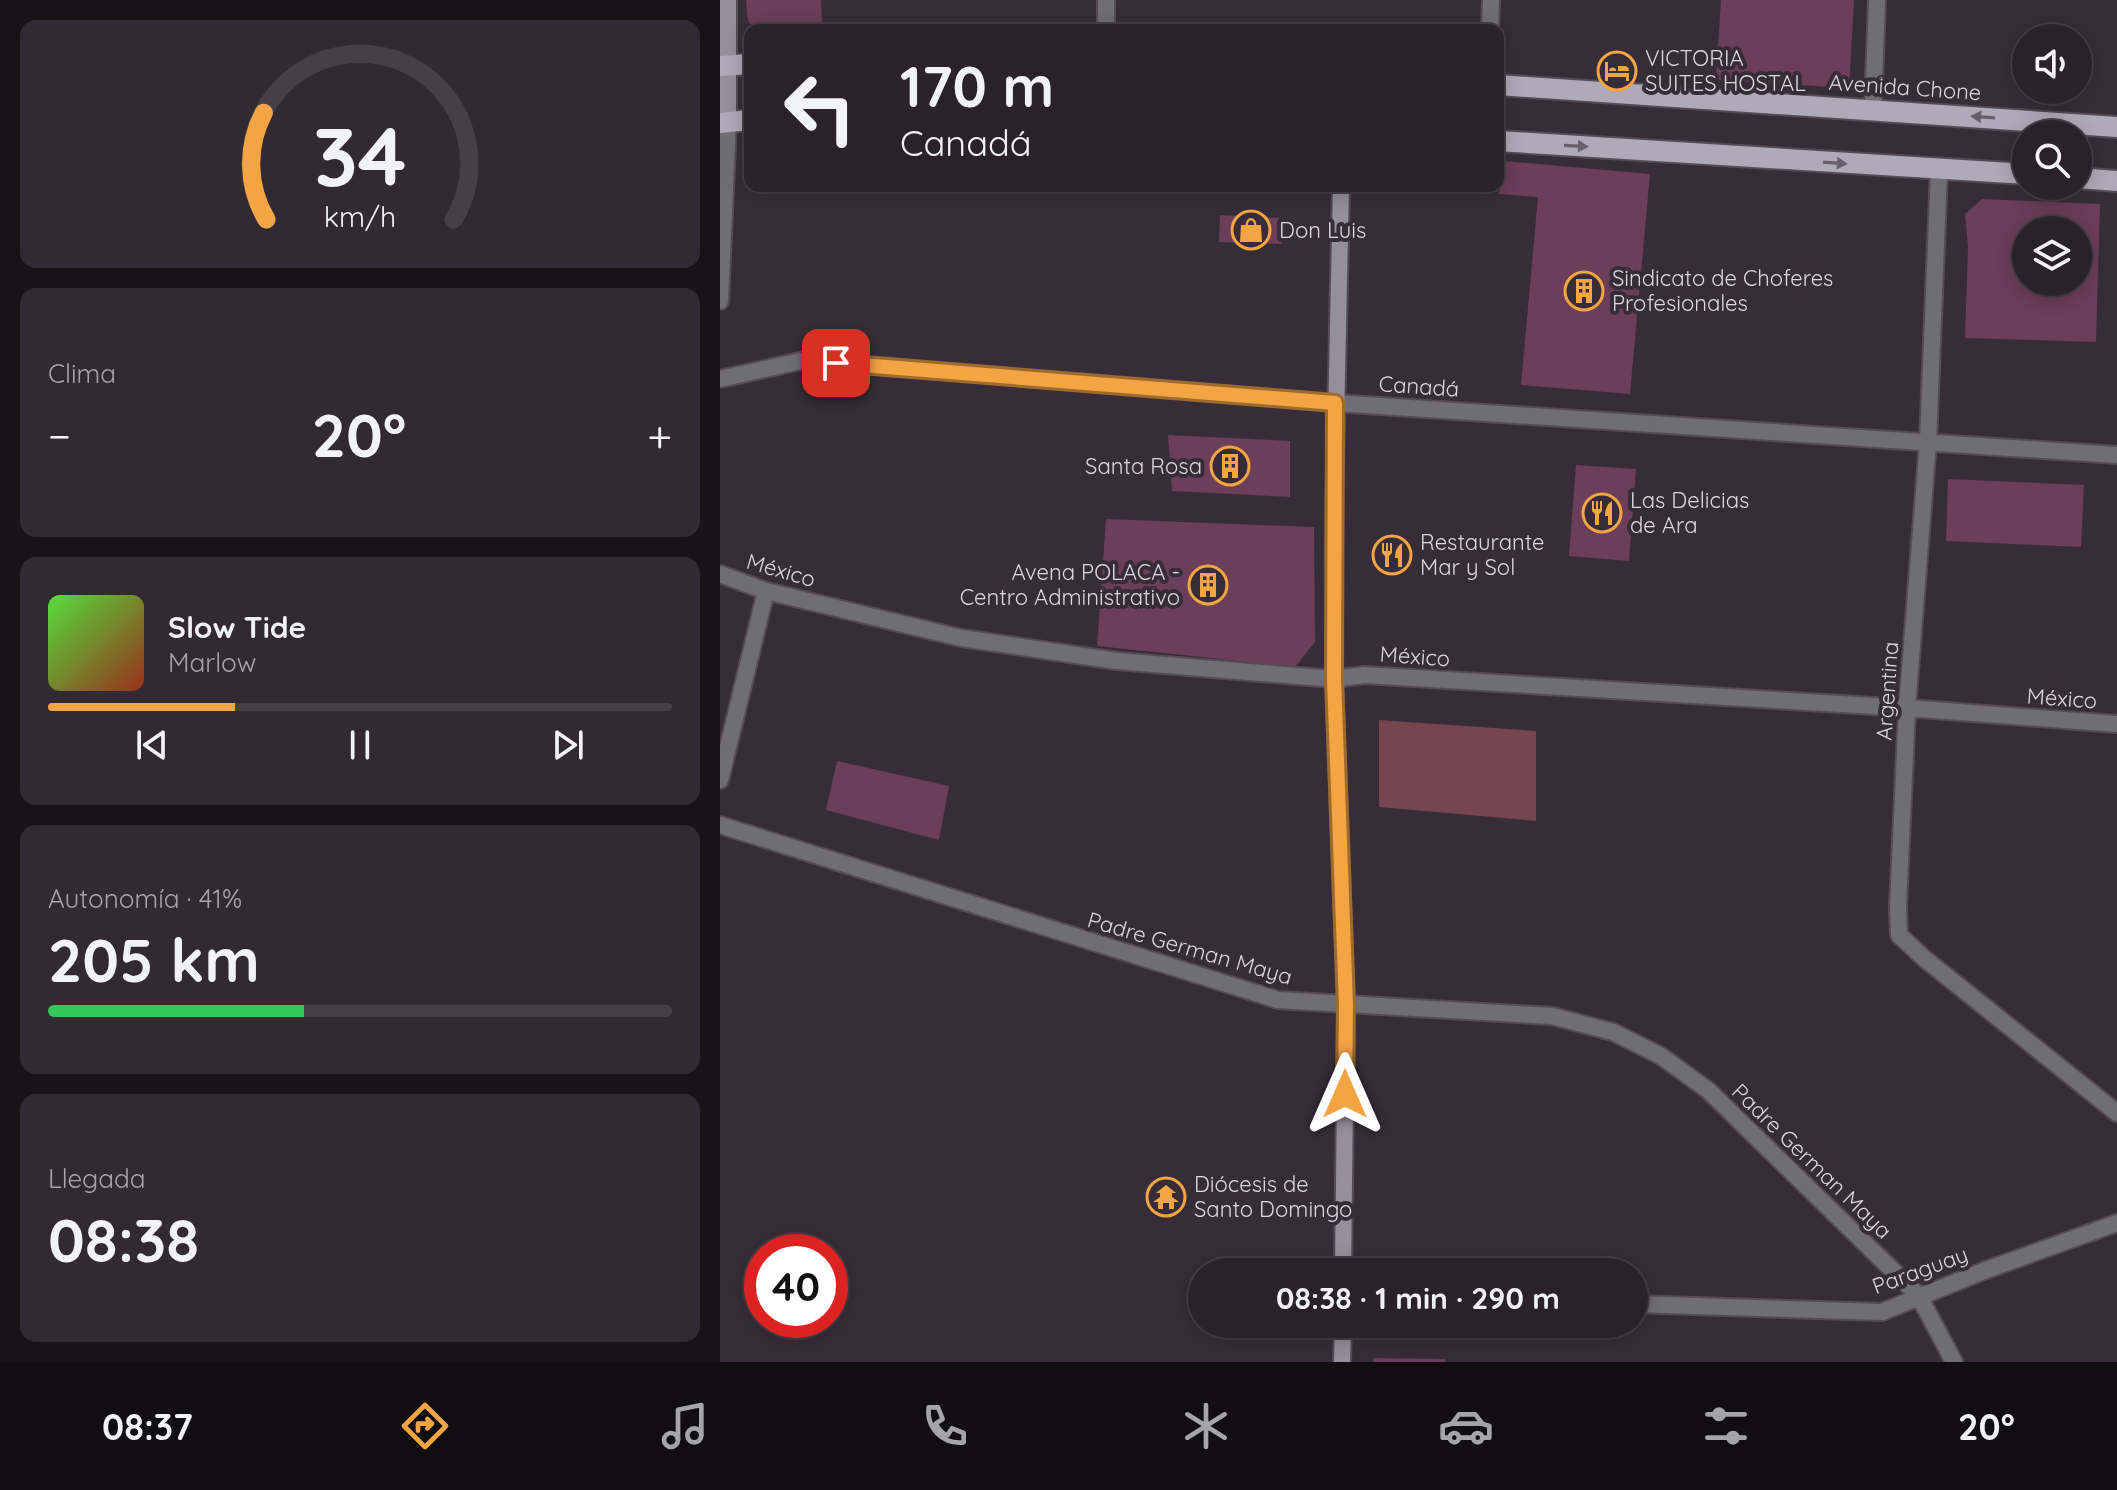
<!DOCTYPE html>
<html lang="es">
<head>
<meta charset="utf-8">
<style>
  body { margin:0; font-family:Quicksand,sans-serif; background:#312a32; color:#f1f3f6; height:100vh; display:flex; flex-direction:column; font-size:30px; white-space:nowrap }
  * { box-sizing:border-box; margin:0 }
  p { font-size:26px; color:#a5a4a8 }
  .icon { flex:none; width:44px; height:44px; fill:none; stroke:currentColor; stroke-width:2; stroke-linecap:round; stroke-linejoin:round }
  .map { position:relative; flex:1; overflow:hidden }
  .details { display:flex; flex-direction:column; gap:20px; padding:20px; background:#171317; width:720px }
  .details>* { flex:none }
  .banner { position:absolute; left:24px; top:24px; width:760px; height:168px; border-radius:16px; box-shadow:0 4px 20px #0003,0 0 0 2px #453f47; background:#29222a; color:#f1f3f6; overflow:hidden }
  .tools { position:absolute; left:1292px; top:24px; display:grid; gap:16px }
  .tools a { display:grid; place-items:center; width:80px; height:80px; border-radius:50%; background:#29222a; box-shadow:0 4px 20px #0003,0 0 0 2px #453f47; font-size:40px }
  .speed { position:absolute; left:24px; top:1234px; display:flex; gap:16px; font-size:40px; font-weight:700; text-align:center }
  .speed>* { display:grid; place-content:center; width:104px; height:104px; border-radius:50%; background:#29222a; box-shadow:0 4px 20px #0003,0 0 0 2px #453f47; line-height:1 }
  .speed .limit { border:12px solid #d22; background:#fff; color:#111 }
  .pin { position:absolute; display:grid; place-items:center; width:68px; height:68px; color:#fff; margin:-34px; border-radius:16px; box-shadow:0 4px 12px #0006 }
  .me { position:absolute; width:88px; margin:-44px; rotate:0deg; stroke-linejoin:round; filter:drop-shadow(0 0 6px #0008) }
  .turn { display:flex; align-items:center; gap:28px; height:168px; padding:0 24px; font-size:36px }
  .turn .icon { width:104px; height:104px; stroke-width:2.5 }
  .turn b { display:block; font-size:56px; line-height:68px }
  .big { font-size:60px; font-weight:800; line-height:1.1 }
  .details .tile { flex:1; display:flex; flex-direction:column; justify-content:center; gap:12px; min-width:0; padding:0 28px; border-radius:16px; background:#312a32 }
  .details .dial { align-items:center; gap:0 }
  .dial svg { height:208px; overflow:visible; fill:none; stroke:#453f47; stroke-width:7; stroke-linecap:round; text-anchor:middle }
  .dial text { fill:#f1f3f6; stroke:none }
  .song { display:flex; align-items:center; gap:24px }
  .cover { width:96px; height:96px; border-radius:12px; background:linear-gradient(135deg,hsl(110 70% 55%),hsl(10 70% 35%)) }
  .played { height:8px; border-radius:4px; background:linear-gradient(90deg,#f3a443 30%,#453f47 30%) }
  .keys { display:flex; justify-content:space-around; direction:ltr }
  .heat { display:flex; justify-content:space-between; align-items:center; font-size:44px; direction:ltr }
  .charge { height:12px; border-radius:6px; background:linear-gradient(90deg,#34c759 41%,#453f47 0) }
  .trip { position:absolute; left:468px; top:1258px; width:460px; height:80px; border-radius:40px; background:#29222a; box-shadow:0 4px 20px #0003,0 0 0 2px #453f47; font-weight:800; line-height:80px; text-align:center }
  .menu { display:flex; height:128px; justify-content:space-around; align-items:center; background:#100e11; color:#a5a4a8 }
  .menu .icon { width:56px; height:56px }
  .menu .current { color:#f3a443 }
  .menu b { font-size:36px; color:#f1f3f6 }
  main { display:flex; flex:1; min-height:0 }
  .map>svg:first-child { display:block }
  .green { fill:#754550 }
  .building { fill:#6b3e59; fill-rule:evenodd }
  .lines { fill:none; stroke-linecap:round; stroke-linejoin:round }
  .street-casing { stroke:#554b56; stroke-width:20 }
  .secondary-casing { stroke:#554b56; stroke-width:20 }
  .primary-casing { stroke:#554b56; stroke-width:24 }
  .street { stroke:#706e75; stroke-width:16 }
  .secondary { stroke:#938f9b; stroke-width:16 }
  .primary { stroke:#afa9b8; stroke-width:20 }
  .oneway { fill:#675f6b }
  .route-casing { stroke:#9e6b2c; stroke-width:20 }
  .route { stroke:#f3a443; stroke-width:14 }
  .labels { text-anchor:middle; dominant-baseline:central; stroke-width:8; stroke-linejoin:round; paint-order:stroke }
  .poi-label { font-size:22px; fill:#ddd6de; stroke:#372d38; text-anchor:start }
  .street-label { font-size:22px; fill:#ddd6de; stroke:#372d38 }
</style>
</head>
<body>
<main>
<section class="details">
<div class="tile dial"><svg viewBox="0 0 100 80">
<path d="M14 69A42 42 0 1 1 86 69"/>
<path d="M14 69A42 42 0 0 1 13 28" stroke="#f3a443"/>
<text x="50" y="56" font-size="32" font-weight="700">34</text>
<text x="50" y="72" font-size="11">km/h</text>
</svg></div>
<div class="tile"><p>Clima</p>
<div class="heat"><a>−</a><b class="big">20°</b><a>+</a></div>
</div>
<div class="tile">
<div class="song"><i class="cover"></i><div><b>Slow Tide</b><p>Marlow</p></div></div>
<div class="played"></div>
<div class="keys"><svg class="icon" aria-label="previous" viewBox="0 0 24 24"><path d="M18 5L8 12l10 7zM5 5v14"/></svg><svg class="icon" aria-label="pause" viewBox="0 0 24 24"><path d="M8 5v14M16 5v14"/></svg><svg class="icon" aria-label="next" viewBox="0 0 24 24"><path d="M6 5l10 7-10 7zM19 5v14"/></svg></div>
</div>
<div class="tile"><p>Autonomía · 41%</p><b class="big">205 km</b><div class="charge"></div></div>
<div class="tile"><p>Llegada</p><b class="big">08:38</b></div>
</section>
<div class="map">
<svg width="1397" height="1362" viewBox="0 0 1397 1362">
  <rect width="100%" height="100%" fill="#372d38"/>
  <path class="green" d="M 659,720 L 816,731 L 816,821 L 659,807 Z"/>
  <path class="building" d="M 26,0 L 101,0 L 102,23 L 36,27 L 29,23 L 27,15 Z
    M 1001,0 L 1134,0 L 1129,88 L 996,80 Z
    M 783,161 L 930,174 L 910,394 L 801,385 L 818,197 L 779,194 Z
    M 1262,199 L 1380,204 L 1376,342 L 1245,338 L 1248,247 L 1245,214 ZM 1306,230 L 1358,230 L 1358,282 L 1306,282 Z
    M 500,215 L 563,218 L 562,244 L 499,242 Z
    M 448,435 L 570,441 L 570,497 L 452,491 Z
    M 856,465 L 916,469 L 909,561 L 849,556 Z
    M 1228,479 L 1364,485 L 1361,547 L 1226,541 Z
    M 386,519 L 594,527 L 595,642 L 575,667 L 377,646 Z
    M 117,761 L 229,786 L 219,840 L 106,810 Z
    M 653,1358 L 725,1359 L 725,1362 L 653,1362 Z"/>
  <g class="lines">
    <defs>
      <path id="street" d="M 386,0 L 386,30
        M 770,30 L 771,0
        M 1153,109 L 1157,0
        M 1219,170 L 1208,442 L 1187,708 L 1178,907 L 1179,935 L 1205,959 L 1397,1113
        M 0,301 L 8,122
        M 0,379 L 85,360 L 615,403 L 1397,455
        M 0,574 L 46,591 L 241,638 L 397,661 L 614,679 L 644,675 L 1187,708 L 1397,724
        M 0,780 L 46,591
        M 0,825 L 558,1000 L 832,1016 L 893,1032 L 941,1056 L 989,1091 L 1199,1296 L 1234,1362
        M 914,1304 L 1162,1312 L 1266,1270 L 1397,1223"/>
      <path id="secondary" d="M 8,0 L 8,122
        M 621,186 L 614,515 L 614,679 L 626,1005 L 623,1272
        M 622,1362 L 623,1324"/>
      <path id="primary" d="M 0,66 L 30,64
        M 778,85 L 1397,127
        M 0,123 L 30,120
        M 778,141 L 1306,174
        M 1358,178 L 1397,181"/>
    </defs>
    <use href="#street" class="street-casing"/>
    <use href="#secondary" class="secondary-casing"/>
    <use href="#primary" class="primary-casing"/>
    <use href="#street" class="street"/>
    <use href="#secondary" class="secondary"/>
    <use href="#primary" class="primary"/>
  </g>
  <defs><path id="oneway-solid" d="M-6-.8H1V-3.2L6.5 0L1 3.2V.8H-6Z" transform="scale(2)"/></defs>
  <g class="oneway">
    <use href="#oneway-solid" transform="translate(1263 117) rotate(-176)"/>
    <use href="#oneway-solid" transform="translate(856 146) rotate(3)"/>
    <use href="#oneway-solid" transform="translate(1115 163) rotate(4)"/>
  </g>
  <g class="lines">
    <defs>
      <path id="route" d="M 116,363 L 615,403 L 614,679 L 626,1005 L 625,1094"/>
    </defs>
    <use href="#route" class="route-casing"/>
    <use href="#route" class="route"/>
  </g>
  <defs>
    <symbol id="hotel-ring" viewBox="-11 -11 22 22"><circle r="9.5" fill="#372d38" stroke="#f3a443" stroke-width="1.5"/><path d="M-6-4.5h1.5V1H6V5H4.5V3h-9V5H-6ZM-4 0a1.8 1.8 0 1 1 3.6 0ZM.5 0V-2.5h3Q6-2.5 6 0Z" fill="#f3a443"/></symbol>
    <symbol id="shop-ring" viewBox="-11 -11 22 22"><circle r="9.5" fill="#372d38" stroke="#f3a443" stroke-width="1.5"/><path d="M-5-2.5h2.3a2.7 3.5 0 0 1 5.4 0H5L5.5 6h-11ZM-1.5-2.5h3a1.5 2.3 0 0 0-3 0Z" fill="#f3a443"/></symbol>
    <symbol id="building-ring" viewBox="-11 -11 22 22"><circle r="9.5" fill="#372d38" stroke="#f3a443" stroke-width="1.5"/><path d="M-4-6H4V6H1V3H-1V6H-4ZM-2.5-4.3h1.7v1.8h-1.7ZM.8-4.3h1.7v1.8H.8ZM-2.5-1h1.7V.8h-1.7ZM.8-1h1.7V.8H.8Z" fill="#f3a443"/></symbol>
    <symbol id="restaurant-ring" viewBox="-11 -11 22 22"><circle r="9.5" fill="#372d38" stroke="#f3a443" stroke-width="1.5"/><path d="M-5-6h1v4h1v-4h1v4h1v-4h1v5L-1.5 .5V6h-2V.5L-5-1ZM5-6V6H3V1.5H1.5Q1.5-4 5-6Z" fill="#f3a443"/></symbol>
    <symbol id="temple-ring" viewBox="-11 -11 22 22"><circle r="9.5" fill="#372d38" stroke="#f3a443" stroke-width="1.5"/><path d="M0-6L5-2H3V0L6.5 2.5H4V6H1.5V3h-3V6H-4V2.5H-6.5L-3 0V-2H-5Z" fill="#f3a443"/></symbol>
  </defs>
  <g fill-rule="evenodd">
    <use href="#hotel-ring" x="875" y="49" width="44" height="44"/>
    <use href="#shop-ring" x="509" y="208" width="44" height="44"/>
    <use href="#building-ring" x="842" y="269" width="44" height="44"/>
    <use href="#building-ring" x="488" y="444" width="44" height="44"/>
    <use href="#restaurant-ring" x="860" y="491" width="44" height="44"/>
    <use href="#restaurant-ring" x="650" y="533" width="44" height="44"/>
    <use href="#building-ring" x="466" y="563" width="44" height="44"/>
    <use href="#temple-ring" x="424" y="1175" width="44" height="44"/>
  </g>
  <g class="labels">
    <g class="poi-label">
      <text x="925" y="58">VICTORIA<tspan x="925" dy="25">SUITES HOSTAL</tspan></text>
      <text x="559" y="230">Don Luis</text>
      <text x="892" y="278">Sindicato de Choferes<tspan x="892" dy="25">Profesionales</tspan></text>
      <text x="482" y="466" text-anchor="end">Santa Rosa</text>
      <text x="910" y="500">Las Delicias<tspan x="910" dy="25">de Ara</tspan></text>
      <text x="700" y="542">Restaurante<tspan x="700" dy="25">Mar y Sol</tspan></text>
      <text x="460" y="572" text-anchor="end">Avena POLACA -<tspan x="460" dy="25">Centro Administrativo</tspan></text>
      <text x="474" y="1184">Diócesis de<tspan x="474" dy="25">Santo Domingo</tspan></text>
    </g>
    <g class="street-label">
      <text transform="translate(1185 87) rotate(4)">Avenida Chone</text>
      <text transform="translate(699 386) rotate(4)">Canadá</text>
      <text transform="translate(61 570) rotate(16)">México</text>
      <text transform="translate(695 656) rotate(4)">México</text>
      <text transform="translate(1167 691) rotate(-86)">Argentina</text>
      <text transform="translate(1342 698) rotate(4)">México</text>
      <text transform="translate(470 948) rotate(16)">Padre German Maya</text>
      <text transform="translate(1092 1161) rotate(44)">Padre German Maya</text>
      <text transform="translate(1200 1270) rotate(-20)">Paraguay</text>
    </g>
  </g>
</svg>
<div class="tools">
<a><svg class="icon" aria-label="sound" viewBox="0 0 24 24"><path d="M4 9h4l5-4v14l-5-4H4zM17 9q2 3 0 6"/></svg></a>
<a><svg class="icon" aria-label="search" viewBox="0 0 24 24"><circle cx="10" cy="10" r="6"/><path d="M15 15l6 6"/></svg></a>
<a><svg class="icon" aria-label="layers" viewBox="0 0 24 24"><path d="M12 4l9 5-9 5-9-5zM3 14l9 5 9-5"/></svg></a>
</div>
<div class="speed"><div class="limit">40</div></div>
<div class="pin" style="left:116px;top:363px;background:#d93025"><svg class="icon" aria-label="arrive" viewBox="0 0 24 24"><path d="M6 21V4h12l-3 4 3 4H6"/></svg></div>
<svg class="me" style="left:625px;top:1094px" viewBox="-20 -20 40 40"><path d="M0-17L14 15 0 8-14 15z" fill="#f3a443" stroke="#fff" stroke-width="4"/></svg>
<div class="trip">08:38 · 1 min · 290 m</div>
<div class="banner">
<div class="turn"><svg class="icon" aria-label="left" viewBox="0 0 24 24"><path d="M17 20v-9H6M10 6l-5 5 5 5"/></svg><div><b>170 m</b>Canadá</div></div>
</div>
</div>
</main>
<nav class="menu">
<b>08:37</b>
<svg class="icon current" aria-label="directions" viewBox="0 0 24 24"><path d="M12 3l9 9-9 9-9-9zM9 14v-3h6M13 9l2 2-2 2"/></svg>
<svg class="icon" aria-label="music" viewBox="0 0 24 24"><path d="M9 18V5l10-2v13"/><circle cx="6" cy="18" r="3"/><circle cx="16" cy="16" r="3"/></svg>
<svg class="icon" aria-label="phone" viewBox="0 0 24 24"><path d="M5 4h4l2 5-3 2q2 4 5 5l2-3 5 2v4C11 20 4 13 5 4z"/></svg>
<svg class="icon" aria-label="climate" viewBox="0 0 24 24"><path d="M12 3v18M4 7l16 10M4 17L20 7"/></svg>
<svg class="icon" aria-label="car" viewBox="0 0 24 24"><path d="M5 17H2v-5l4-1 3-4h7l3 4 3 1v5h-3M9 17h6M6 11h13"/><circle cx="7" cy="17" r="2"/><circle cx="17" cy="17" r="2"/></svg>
<svg class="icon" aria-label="filters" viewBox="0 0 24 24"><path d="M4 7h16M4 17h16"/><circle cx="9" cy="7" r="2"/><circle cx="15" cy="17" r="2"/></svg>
<b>20°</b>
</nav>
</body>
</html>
